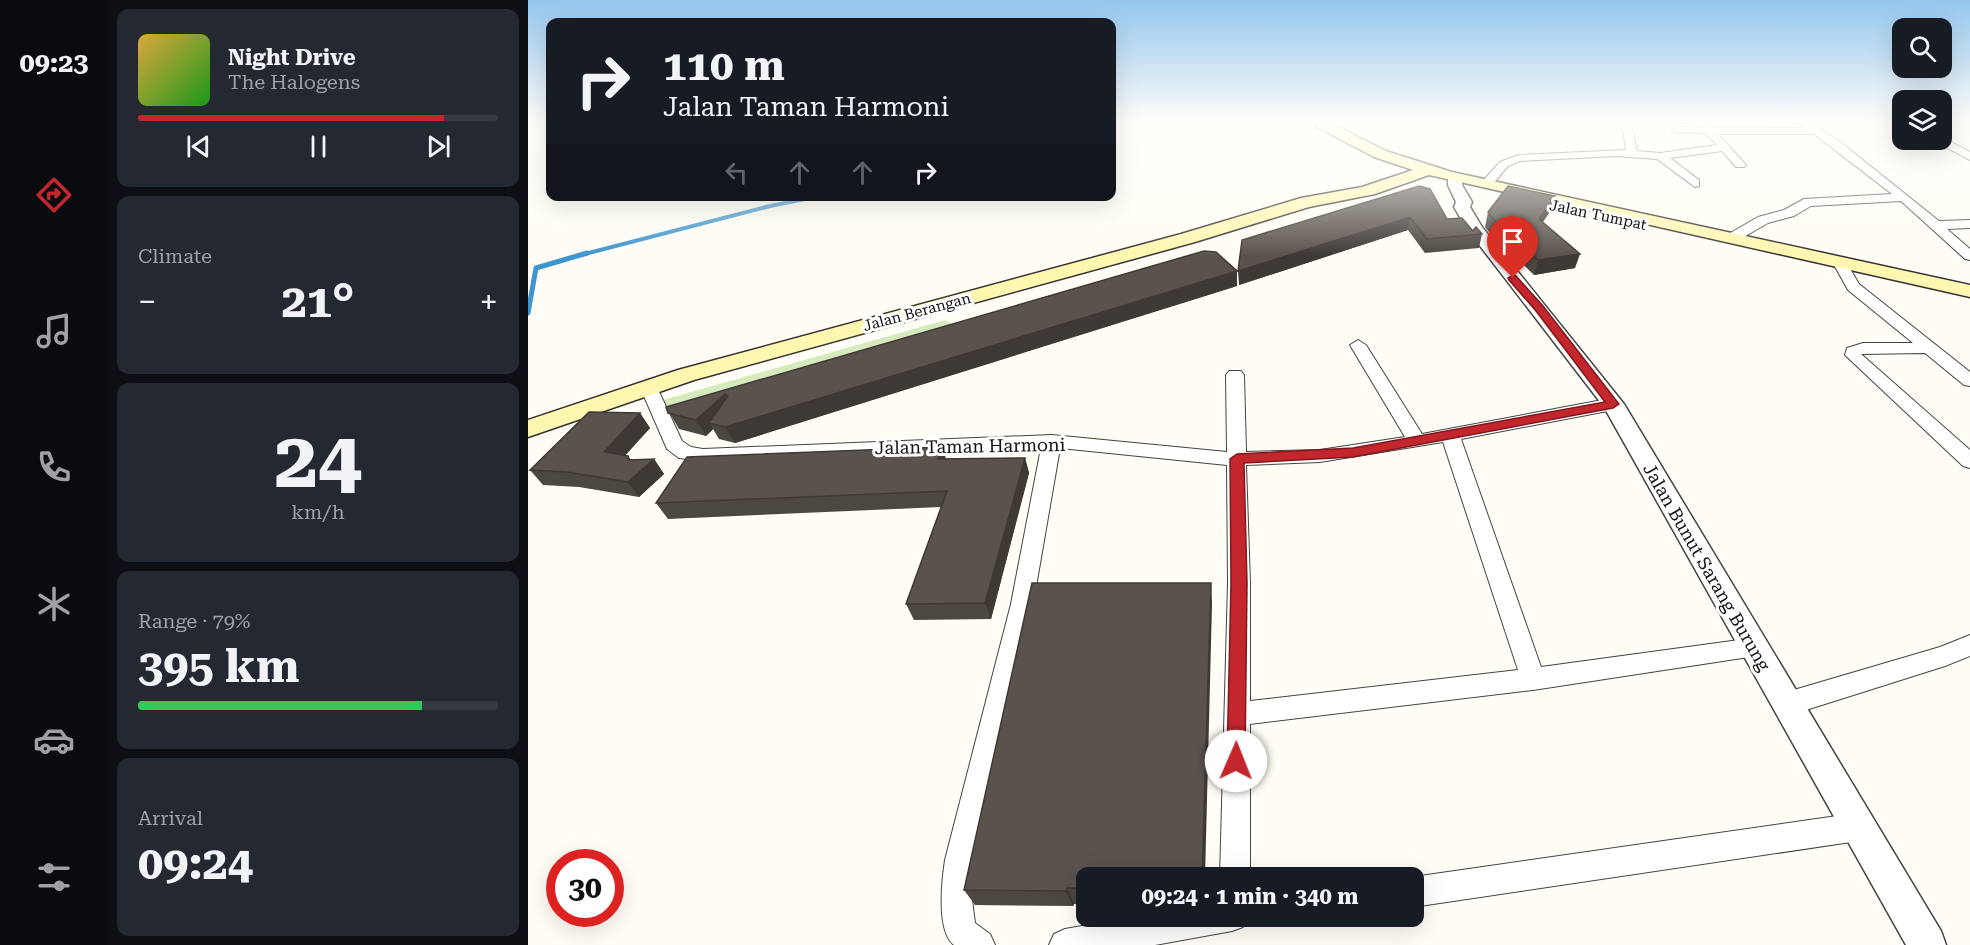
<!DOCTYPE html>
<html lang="en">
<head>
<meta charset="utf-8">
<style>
  body { margin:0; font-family:"Roboto Serif",serif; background:#242831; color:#f1f3f6; height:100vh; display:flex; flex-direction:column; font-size:22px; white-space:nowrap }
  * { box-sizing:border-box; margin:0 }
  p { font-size:20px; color:#9ea1a6 }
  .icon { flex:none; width:33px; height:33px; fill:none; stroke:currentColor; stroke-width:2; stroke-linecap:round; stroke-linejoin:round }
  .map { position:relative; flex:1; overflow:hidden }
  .panel { display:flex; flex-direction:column; gap:9px; padding:9px; background:#0d0f14; width:420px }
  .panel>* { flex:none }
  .top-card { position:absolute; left:18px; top:18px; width:570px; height:183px; border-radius:12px; box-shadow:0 6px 24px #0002; background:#171b24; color:#f1f3f6; overflow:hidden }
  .fabs { position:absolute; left:1364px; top:18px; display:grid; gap:12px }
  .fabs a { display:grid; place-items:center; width:60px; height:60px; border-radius:12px; background:#171b24; box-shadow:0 6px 24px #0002; font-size:30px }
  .speed { position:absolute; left:18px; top:849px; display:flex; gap:12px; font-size:30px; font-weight:700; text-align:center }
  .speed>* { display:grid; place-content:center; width:78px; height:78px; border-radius:50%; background:#171b24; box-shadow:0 6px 24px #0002; line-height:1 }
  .speed .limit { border:9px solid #d22; background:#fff; color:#111 }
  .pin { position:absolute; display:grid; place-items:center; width:51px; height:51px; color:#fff; margin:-62px -26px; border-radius:50% 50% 50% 0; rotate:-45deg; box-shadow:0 0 6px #0007 }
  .pin .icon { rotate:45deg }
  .me { position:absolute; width:66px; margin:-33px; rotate:1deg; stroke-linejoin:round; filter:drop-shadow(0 0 4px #0008) }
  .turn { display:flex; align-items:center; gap:21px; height:126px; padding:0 18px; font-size:27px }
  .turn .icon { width:78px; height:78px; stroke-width:2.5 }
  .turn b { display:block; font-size:42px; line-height:51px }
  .lanes { display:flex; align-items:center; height:57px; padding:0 18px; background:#0003; justify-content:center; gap:30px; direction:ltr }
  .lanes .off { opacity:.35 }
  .big { font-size:45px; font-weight:700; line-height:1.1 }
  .panel .tile { flex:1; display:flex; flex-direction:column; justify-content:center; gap:9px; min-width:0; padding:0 21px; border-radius:12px; background:#242831 }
  .panel .dial { align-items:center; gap:0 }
  .dial b { font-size:78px; line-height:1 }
  .song { display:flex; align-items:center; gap:18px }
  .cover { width:72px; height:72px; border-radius:9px; background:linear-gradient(135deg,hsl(40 70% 55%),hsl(120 70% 35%)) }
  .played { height:6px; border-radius:3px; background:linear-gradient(90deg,#c4262e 85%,#363941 85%) }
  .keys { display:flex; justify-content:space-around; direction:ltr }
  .heat { display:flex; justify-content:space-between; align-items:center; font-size:33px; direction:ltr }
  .charge { height:9px; border-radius:4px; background:linear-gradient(90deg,#34c759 79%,#363941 0) }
  .trip { position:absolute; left:548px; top:867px; width:348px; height:60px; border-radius:12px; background:#171b24; box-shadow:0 6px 24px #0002; font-weight:700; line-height:60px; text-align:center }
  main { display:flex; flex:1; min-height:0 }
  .menu { display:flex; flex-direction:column; width:108px; justify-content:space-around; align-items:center; background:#090b0e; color:#9ea1a6 }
  .menu .icon { width:42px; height:42px }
  .menu .on { color:#c4262e }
  .menu b { font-size:27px; color:#f1f3f6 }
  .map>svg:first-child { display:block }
  .green { fill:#d5ebbd }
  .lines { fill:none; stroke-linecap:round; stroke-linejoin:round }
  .stream-far1 { stroke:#3f96cf; stroke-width:4 }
  .stream { stroke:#3f96cf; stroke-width:5 }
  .minor-casing { stroke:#444; stroke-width:2 }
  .tertiary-casing { stroke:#444; stroke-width:3 }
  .secondary-casing { stroke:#333; stroke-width:3 }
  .minor { fill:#fff; fill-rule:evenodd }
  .tertiary { fill:#fff; fill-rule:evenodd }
  .secondary { fill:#fff6b0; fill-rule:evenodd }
  .wall { fill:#4d4742 }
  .shaded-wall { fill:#3f3936 }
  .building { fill:#5a524d; stroke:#3f3936; stroke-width:1.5 }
  .route { fill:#c4262e; stroke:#7f191e; stroke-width:1.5 }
  .labels { text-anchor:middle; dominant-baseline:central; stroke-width:6; stroke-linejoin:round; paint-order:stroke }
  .far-street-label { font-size:15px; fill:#111; stroke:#fff }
  .street-label { font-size:18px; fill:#111; stroke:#fff }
</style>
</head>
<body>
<main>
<nav class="menu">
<b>09:23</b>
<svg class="icon on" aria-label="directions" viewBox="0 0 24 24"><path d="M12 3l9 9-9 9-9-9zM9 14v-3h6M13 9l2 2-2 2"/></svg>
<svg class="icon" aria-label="music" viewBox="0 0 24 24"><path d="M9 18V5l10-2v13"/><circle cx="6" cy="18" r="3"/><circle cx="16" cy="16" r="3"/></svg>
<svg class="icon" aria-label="phone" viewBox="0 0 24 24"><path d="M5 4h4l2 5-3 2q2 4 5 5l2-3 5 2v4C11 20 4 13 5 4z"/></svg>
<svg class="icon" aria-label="climate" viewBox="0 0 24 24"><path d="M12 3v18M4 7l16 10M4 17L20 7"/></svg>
<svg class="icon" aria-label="car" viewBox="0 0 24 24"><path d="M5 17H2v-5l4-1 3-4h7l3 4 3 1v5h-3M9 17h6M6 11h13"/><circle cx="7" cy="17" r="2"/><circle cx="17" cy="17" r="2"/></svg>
<svg class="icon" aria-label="filters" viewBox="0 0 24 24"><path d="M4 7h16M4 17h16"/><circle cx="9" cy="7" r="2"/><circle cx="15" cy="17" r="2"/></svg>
</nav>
<section class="panel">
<div class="tile">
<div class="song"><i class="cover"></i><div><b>Night Drive</b><p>The Halogens</p></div></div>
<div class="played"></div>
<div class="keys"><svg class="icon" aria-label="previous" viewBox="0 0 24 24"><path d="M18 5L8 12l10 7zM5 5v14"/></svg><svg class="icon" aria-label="pause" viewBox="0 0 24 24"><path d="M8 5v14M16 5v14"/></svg><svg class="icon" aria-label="next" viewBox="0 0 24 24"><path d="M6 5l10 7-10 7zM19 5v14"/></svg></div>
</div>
<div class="tile"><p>Climate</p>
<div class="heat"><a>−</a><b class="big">21°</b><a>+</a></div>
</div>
<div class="tile dial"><b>24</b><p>km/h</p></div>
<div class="tile"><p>Range · 79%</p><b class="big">395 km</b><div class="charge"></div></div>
<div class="tile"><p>Arrival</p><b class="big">09:24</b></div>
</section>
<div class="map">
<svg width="1442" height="945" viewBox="0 0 1442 945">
  <rect width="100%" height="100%" fill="#fffdf5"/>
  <path class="green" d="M 417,320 L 430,328 L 137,412 L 135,400 Z"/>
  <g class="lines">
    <path class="stream-far1" d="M 53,255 L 242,206 L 292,196"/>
    <path class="stream" d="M 0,313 L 8,268 L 59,253"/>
    <defs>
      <path id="minor" d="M 1094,124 L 1103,125 L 1109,151 L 1132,153 L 1189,145 L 1177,133 L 1145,132 L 1144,130 L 1149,127 L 1275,128 L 1272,124 L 1284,124 L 1311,141 L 1411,221 L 1442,220 L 1442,228 L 1419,229 L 1442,249 L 1442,260 L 1437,259 L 1373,201 L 1283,206 L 1266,216 L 1240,223 L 1207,242 L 1197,242 L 1195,239 L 1197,236 L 1230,217 L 1256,210 L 1276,199 L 1364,194 L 1286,134 L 1190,134 L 1218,165 L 1216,167 L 1208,167 L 1194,151 L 1142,158 L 1171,180 L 1171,186 L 1167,187 L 1129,159 L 1088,156 L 992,161 L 980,166 L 964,185 L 956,185 L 954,182 L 972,162 L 990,155 L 1098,150 Z
        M 1413,137 L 1442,152 L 1442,160 L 1408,142 L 1407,140 L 1413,140 Z
        M 1312,259 L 1317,260 L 1331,284 L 1442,372 L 1442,386 L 1436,385 L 1397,353 L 1333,354 L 1442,450 L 1442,468 L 1435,466 L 1317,355 L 1319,348 L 1335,343 L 1385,343 L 1320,290 L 1305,263 Z
        M 830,340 L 838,345 L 894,434 L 1085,398 L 1091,400 L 1094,404 L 1091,408 L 1085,410 L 933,439 L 1013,667 L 1226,638 L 1234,641 L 1238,648 L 1234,655 L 1005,690 L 722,724 L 722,878 L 692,878 L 700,583 L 699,465 L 532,448 L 505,604 L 447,860 L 443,892 L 447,923 L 462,934 L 467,945 L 426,945 C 408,931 414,880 417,860 L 483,604 L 513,448 L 175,461 L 151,458 L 139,449 L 112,387 L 115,383 L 127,383 L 154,441 L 163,447 L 175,449 L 524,435 L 699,452 L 698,375 L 701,371 L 713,371 L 716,375 L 718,452 L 792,450 L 877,437 L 822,345 ZM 915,442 L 990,670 L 722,701 L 722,583 L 718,465 L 792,462 Z
        M 1442,635 L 1442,656 L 1417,666 L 1259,716 L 1250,712 L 1246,704 L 1250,696 L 1259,692 L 1412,647 Z
        M 1330,813 L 1340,817 L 1344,827 L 1340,837 L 1330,841 L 885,907 L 885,877 Z
        M 611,916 L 719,916 L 715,927 L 704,931 L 627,945 L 521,945 L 526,934 L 537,929 Z"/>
      <path id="tertiary" d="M 927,173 L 934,177 L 934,185 L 944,202 L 942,207 L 954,227 L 1096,404 L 1413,931 L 1418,945 L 1378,945 L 1076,407 L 939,229 L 926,207 L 928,202 L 920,185 L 920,177 Z"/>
      <path id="secondary" d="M 787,124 L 805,124 L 858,151 L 924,172 L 1442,285 L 1442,297 L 901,175 L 847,194 L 781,207 L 667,242 L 166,380 L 0,437 L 0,420 L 150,370 L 653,234 L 773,198 L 834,187 L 885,170 L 846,157 L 789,127 Z"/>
    </defs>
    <use href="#minor" class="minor-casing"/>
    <use href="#tertiary" class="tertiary-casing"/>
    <use href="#secondary" class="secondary-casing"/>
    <use href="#minor" class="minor"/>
    <use href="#tertiary" class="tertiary"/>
    <use href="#secondary" class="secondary"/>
  </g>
  <path class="wall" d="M 891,186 L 919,219 L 954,234 L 951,248 L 897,253 L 880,230 L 711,285 Z
    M 1027,196 L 1023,210 L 1015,222 L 1047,268 L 1006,275 L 976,246 L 972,246 L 957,227 L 960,212 Z
    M 709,286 L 207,443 L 191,439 L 185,429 L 178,436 L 151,429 L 138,407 Z
    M 112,413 L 122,428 L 97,455 L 100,456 L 103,460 L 126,459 L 136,474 L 111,497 L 51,487 L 15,485 L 2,470 Z
    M 414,447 L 418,459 L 497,458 L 501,473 L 463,619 L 386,620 L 378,604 L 413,507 L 140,519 L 128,503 Z
    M 684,604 L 558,878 L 558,904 L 546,904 L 545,906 L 447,905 L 436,890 Z"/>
  <path class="shaded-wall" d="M 1027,196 L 1023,210 L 1007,233 L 1011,219 Z
    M 882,217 L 880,230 L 711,285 L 710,271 Z
    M 1052,254 L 1047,268 L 1006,275 L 1010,260 Z
    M 709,271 L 709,286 L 207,443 L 197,427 Z
    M 197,394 L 207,410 L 181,423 L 185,429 L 178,436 L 168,420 Z
    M 112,413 L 122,428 L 87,467 L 76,452 Z
    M 414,447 L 419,463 L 410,459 Z
    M 100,456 L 111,471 L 126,459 L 136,474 L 111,497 L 100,482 Z
    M 497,458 L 501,473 L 463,619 L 457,603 Z
    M 683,583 L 684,604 L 677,878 L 674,878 Z
    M 539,888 L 546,904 L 545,906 L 538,891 Z"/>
  <path class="building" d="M 891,186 L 902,189 L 919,219 L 934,218 L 945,231 L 948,227 L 954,234 L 899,239 L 882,217 L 710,271 L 714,240 Z
    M 980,186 L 1027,196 L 1011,219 L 1052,254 L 1010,260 L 979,231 L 976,232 L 960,212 Z
    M 676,251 L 688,252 L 709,271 L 197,427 L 181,423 L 200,396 L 197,394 L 168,420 L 140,413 L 138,407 Z
    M 61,412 L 112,413 L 76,452 L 100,456 L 100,460 L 126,459 L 100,482 L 39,472 L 2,470 Z
    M 414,447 L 410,459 L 497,458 L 457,603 L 378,604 L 419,491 L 128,503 L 159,457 Z
    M 504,583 L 683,583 L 674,878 L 558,878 L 558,888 L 539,888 L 538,891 L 436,890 Z"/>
  <linearGradient id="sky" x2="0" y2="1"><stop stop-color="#95c6ee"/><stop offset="0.48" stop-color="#fffefa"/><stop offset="1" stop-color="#fffefa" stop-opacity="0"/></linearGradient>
  <rect width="1442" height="256" fill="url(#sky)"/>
  <path class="route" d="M 985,275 L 988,276 L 1015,306 L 1091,404 L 1085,408 L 825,457 L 716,463 L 719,583 L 717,761 L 715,767 L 708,770 L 701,767 L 699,761 L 703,583 L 702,459 L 709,454 L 825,448 L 1077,402 L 1008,311 L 981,280 L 980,278 Z"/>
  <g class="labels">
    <g class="far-street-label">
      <text transform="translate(1070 215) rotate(12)">Jalan Tumpat</text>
      <text transform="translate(389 312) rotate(-15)">Jalan Berangan</text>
    </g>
    <g class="street-label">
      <text transform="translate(442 446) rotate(-1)">Jalan Taman Harmoni</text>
      <text transform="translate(1179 567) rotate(60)">Jalan Bunut Sarang Burung</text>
    </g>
  </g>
</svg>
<div class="fabs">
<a><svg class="icon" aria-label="search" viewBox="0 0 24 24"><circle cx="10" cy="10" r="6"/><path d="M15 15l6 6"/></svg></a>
<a><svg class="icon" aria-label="layers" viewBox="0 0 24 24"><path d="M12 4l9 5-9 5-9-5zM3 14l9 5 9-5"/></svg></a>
</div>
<div class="speed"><div class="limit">30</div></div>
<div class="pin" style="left:985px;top:278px;background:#d93025"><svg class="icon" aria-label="arrive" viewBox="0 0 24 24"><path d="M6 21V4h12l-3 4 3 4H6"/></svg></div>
<svg class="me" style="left:708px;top:761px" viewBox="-20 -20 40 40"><circle r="19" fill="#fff"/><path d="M0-13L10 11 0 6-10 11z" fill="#c4262e"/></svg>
<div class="trip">09:24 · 1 min · 340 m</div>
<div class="top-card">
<div class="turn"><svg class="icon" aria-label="right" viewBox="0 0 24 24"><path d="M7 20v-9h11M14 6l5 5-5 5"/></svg><div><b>110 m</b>Jalan Taman Harmoni</div></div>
<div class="lanes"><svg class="icon off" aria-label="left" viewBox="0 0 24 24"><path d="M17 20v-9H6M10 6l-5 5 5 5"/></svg><svg class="icon off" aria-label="ahead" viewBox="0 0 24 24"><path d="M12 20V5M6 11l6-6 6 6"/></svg><svg class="icon off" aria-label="ahead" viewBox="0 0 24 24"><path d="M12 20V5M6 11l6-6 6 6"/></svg><svg class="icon" aria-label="right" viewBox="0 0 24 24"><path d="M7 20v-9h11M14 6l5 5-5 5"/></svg></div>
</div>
</div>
</main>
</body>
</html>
